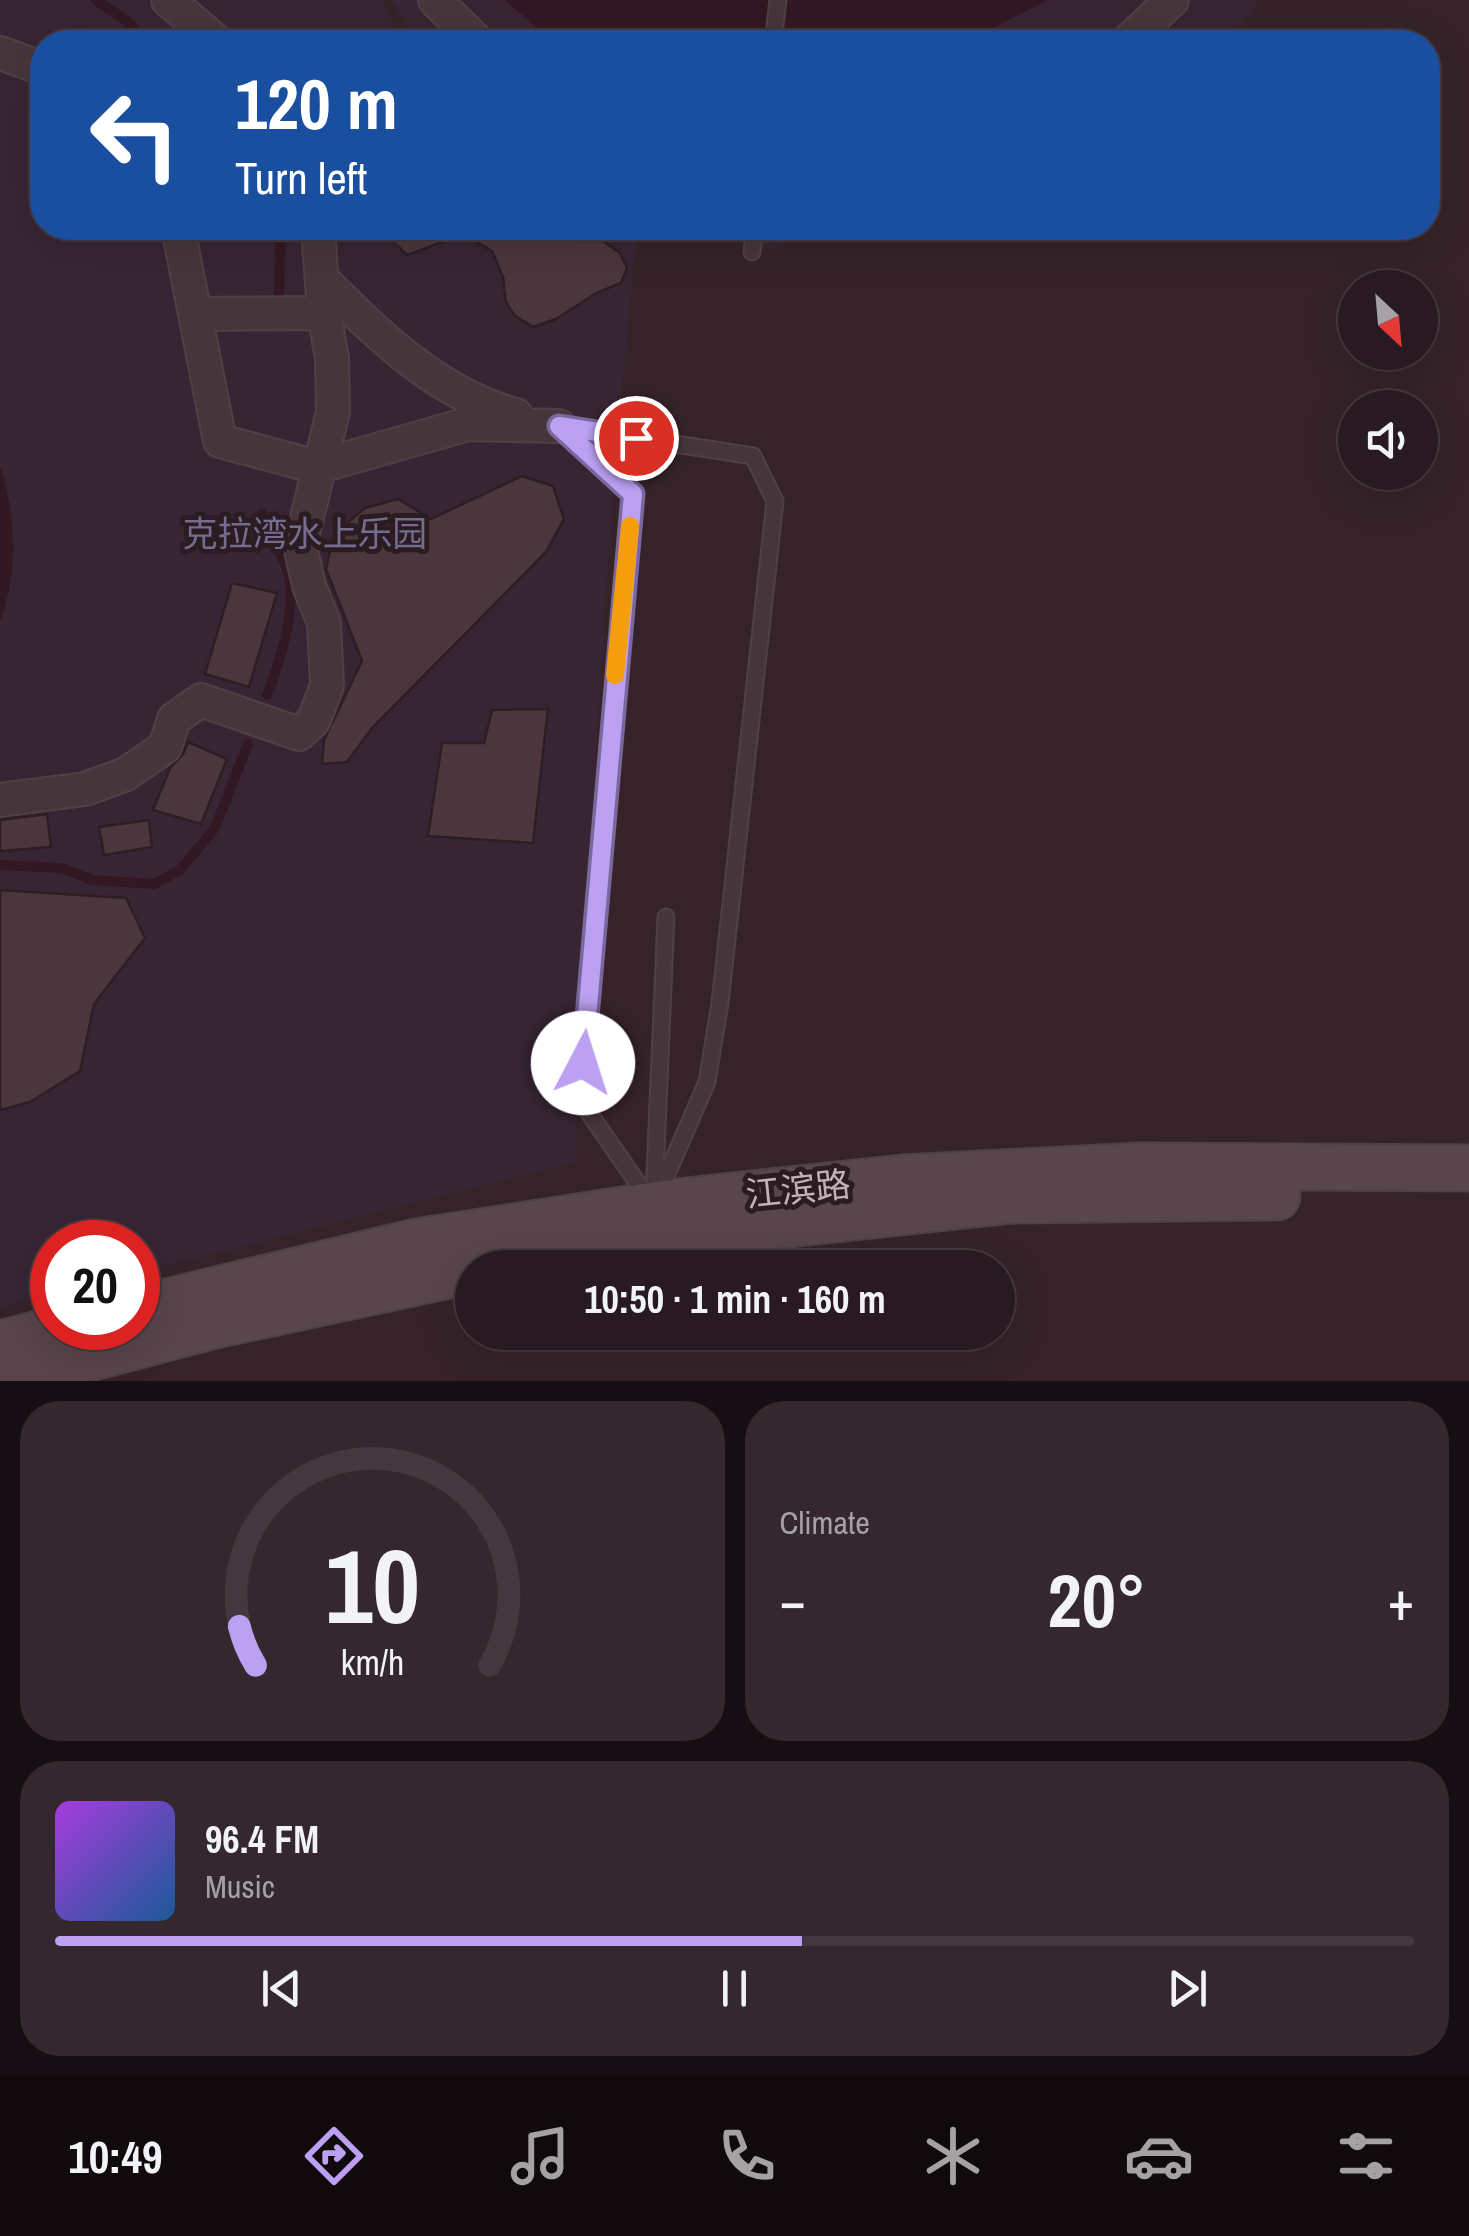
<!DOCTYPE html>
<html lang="en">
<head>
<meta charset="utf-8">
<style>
  body { margin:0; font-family:"Archivo Narrow","Noto Sans SC",sans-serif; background:#34272d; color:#f1f3f6; height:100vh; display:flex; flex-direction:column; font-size:38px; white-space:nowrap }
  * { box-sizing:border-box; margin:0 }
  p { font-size:32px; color:#a5a1a5 }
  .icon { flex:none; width:55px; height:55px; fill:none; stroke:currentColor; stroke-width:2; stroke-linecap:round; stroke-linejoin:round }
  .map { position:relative; height:1381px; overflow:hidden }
  .drawer { display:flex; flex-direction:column; gap:20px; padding:20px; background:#160e12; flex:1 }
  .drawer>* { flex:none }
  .hud { position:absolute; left:30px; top:30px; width:1410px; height:210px; border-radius:40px; box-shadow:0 10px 40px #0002,0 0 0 2px #44383e; background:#1a4fa0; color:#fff; overflow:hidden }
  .needle { width:65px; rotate:154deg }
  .tools { position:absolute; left:1338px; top:270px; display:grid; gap:20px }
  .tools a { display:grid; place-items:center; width:100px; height:100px; border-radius:50%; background:#281a20; box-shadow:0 10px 40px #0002,0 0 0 2px #44383e; font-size:50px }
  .speed { position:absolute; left:30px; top:1220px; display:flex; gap:20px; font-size:50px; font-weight:700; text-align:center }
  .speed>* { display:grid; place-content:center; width:130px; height:130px; border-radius:50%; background:#281a20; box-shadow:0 10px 40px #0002,0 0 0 2px #44383e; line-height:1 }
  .speed .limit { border:15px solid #d22; background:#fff; color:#111 }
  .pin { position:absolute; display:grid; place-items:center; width:85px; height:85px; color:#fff; margin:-42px; border:5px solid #fff; border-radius:50%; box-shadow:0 2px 10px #0007 }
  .me { position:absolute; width:110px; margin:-55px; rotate:5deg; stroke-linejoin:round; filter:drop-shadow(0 0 8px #0008) }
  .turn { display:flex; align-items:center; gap:35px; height:210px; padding:0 40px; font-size:45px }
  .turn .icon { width:130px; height:130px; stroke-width:2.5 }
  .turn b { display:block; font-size:70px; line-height:85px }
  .big { font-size:75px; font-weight:700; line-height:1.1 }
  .drawer .widget { flex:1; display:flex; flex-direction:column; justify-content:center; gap:15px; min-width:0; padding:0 35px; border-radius:40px; background:#34272d }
  .drawer .dial { align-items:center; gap:0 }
  .dial svg { height:260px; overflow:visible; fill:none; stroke:#44383e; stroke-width:7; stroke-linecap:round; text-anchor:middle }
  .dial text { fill:#f1f3f6; stroke:none }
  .song { display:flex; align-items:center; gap:30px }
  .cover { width:120px; height:120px; border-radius:15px; background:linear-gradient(135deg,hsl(280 70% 55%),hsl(210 70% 35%)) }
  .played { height:10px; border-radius:5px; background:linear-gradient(90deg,#bca0f2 55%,#44383e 55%) }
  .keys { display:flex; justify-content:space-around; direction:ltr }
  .heat { display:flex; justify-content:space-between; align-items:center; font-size:55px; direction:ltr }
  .drawer .tiles { flex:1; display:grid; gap:20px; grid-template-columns:1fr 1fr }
  .widget:last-child { grid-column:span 2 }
  .trip { position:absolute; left:455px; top:1250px; width:560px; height:100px; border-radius:50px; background:#281a20; box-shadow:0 10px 40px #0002,0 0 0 2px #44383e; font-weight:700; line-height:100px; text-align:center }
  .tab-bar { display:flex; height:160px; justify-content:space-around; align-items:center; background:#100a0d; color:#a5a1a5 }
  .tab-bar .icon { width:70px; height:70px }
  .tab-bar .active { color:#bca0f2 }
  .tab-bar b { font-size:45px; color:#f1f3f6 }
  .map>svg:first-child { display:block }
  .green { fill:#372534 }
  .water { fill:#321822 }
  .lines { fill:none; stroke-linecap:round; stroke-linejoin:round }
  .stream { stroke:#321822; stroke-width:10 }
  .building { fill:#4c363e; stroke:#2d1e24; stroke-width:2.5 }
  .lane-casing { stroke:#504046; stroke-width:19 }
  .street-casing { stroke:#504046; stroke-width:36 }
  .secondary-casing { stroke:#504046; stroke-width:49 }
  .lane { stroke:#46363c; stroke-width:15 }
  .street { stroke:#46363c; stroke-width:32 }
  .secondary { stroke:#59454c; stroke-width:45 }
  .route-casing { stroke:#7a689d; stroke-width:25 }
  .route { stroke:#bca0f2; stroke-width:18 }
  .slow { stroke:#f59e0b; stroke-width:18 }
  .labels { text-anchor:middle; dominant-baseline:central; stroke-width:10; stroke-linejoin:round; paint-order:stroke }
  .park-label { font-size:35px; fill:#756c90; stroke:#2b1c22 }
  .street-label { font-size:35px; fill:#c3b1b7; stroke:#2b1c22 }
</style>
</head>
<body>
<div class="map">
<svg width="1469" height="1381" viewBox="0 0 1469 1381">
  <rect width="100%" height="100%" fill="#36232a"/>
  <path class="green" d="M 0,0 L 381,0 L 404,42 L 42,42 L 42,228 L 638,228 C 603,538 591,850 575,1162 L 138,1273 L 138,1242 L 52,1242 L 52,1294 L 0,1308 Z
    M 391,0 L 1259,0 L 1229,42 L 415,42 Z
    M 705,228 L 863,228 L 752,252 Z"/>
  <path class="water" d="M 505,0 L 1048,0 L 966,42 L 553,42 Z
    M 0,466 C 16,515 19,572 0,621 Z"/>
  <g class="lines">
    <path class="stream" d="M 96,0 L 127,21 L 144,42
      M 279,296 L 281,228
      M 262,514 C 267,533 277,546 285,564 C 301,598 280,662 267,695
      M 0,865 L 62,868 L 92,880 L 154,884 L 180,870 L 215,828 L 248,744"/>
  </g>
  <path class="building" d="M 379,228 L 576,228 L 577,241 L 603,241 L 620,253 L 627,268 L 621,283 L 596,293 L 556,319 L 533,327 L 514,315 L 506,302 L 503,277 L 492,251 L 464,234 L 407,255 Z
    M 522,476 L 553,486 L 564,519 L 546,552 L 372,728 L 347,762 L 322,764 L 324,740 L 362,661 L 326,569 L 334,534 L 365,508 L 398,499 L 431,519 Z
    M 232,583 L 277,593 L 249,687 L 205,674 Z
    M 548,709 L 533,843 L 428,836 L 442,743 L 484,743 L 492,710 Z
    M 188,742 L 227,759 L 201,824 L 153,810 L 170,768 L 183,754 Z
    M 47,814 L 51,847 L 0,851 L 0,820 Z
    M 149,820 L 152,847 L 104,855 L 99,827 Z
    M 0,890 L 126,898 L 145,938 L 94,1004 L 80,1071 L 30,1102 L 0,1110 Z"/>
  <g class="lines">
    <defs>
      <path id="lane" d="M 773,42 L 778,0
        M 752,252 L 755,228
        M 559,426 L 753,456 L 775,501 L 720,1003 L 707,1082 L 657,1197
        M 560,427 L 633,494 L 580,1100 L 648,1198
        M 654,1197 L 666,917"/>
      <path id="street" d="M 168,0 L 217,42
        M 435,0 L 478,42
        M 1127,42 L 1172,0
        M 0,53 L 42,68
        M 178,228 L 220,441 L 317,467 L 468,424 L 559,426
        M 322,279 C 376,334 439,395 516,415
        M 195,314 L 324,313
        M 0,800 L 85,789 L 126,774 L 165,747 L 174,719 L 201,700 L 299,734 L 314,720 L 327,685 L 324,623 L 309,586 L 300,546 L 333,412 L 332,358 L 324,313 L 318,228"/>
      <path id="secondary" d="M 489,1268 L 742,1229 L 1012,1200 L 1277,1197
        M 138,1309 L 416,1242 L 668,1203 L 902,1178 L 1139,1166 L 1469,1168
        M 0,1344 L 62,1328
        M 1,1381 L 215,1325 L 472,1270"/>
    </defs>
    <use href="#lane" class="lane-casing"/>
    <use href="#street" class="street-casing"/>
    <use href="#secondary" class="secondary-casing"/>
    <use href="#lane" class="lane"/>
    <use href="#street" class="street"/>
    <use href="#secondary" class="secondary"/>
  </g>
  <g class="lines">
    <defs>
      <path id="route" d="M 583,1063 L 633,494 L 559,426 L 636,438"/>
    </defs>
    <use href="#route" class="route-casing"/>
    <use href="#route" class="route"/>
    <path class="slow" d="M 615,675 L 630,526"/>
  </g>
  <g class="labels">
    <g class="park-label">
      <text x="305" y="533">克拉湾水上乐园</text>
    </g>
    <g class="street-label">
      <text transform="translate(798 1189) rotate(-6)">江滨路</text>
    </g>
  </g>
</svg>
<div class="tools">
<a><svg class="needle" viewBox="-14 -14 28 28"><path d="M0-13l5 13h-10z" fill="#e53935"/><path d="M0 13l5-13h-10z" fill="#a5a1a5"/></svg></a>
<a><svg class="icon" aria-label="sound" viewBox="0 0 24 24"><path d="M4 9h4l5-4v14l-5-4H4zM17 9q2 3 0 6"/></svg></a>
</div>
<div class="speed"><div class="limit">20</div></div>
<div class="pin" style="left:636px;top:438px;background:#d93025"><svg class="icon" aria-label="arrive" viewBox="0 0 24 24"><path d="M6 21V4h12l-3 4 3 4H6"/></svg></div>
<svg class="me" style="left:583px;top:1063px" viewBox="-20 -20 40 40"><circle r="19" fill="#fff"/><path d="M0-13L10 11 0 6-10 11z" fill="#bca0f2"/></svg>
<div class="trip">10:50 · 1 min · 160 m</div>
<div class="hud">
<div class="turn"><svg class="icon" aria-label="left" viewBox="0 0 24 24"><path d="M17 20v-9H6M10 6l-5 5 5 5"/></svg><div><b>120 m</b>Turn left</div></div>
</div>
</div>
<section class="drawer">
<div class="tiles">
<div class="widget dial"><svg viewBox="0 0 100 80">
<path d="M14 69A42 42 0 1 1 86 69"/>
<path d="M14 69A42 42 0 0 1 9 57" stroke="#bca0f2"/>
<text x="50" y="56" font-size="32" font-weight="700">10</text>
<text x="50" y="72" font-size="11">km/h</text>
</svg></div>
<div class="widget"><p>Climate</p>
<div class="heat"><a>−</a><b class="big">20°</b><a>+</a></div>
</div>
<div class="widget">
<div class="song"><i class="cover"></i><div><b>96.4 FM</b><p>Music</p></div></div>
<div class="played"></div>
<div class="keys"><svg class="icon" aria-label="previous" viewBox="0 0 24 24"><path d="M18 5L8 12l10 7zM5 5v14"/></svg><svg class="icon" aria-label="pause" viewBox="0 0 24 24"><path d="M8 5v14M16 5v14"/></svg><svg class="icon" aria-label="next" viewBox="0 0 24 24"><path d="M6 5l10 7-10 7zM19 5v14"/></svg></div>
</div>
</div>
</section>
<nav class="tab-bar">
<b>10:49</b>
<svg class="icon active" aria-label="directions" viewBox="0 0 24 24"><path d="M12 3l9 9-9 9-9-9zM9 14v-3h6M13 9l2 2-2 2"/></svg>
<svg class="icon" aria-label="music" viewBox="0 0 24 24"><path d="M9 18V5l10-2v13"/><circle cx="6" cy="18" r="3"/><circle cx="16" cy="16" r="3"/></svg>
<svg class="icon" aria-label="phone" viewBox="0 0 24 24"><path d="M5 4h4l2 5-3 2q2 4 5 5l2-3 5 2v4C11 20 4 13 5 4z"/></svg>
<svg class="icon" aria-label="climate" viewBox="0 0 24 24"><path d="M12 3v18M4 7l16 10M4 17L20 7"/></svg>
<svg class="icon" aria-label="car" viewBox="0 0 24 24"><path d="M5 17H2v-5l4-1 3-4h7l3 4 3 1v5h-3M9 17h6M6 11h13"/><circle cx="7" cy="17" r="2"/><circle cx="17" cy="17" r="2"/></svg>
<svg class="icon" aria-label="filters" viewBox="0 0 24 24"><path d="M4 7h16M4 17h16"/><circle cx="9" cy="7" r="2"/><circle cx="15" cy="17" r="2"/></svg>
</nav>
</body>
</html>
